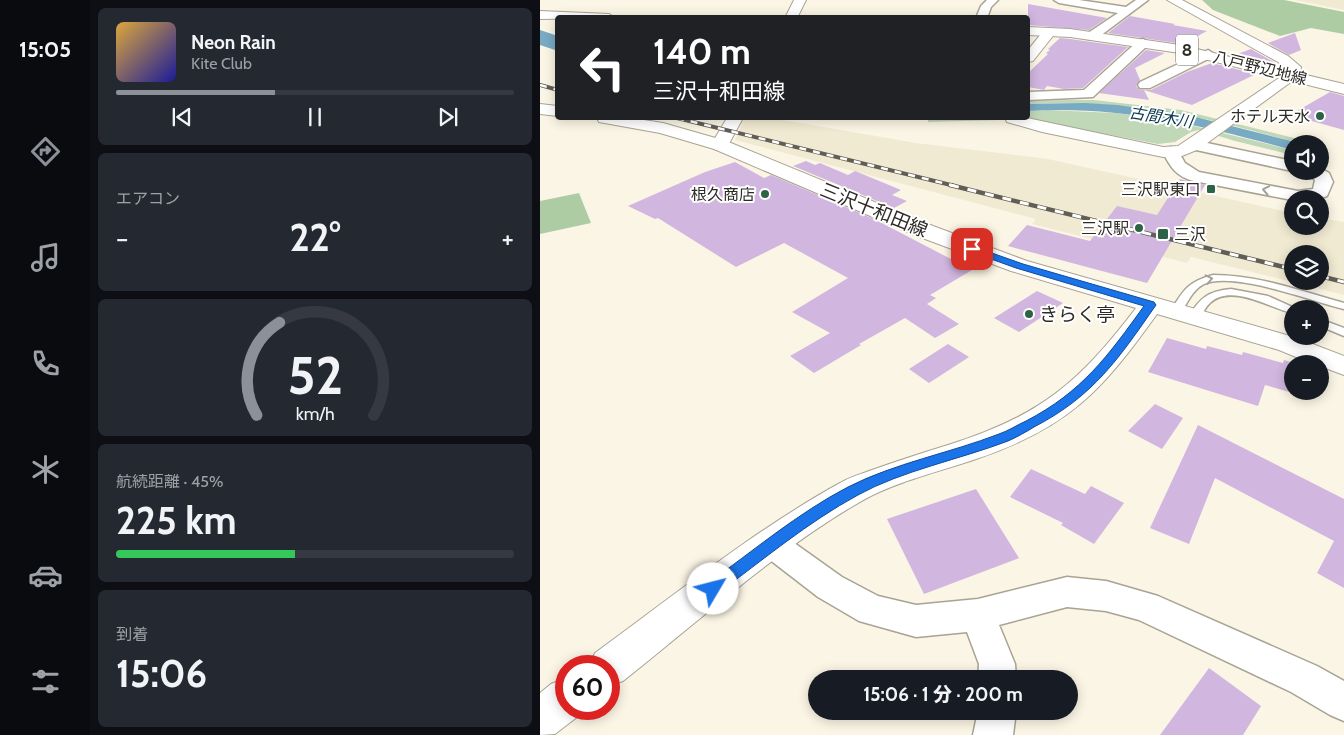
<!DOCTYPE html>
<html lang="ja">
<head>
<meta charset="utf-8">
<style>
  body { margin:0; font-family:Cabin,"Noto Sans JP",sans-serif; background:#242831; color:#f1f3f6; height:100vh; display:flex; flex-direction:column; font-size:19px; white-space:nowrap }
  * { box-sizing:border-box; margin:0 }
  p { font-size:16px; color:#9ea1a6 }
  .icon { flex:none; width:28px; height:28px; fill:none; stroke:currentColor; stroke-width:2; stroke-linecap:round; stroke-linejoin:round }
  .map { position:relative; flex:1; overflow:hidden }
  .panel { display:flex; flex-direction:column; gap:8px; padding:8px; background:#0d0f14; width:450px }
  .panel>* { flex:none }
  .guide { position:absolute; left:15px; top:15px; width:475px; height:105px; border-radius:5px; box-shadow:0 2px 12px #0003; background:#202124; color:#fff; overflow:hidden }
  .fabs { position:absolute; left:744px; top:135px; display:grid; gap:10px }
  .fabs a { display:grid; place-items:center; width:45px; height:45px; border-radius:50%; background:#171b24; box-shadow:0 2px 12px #0003; font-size:25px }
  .speed { position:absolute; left:15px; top:655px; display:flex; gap:10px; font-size:25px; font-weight:700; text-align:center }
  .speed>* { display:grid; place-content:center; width:65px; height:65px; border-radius:50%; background:#171b24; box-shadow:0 2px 12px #0003; line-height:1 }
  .speed .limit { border:8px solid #d22; background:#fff; color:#111 }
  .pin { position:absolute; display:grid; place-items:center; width:42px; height:42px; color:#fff; margin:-21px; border-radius:10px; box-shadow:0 2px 8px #0006 }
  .me { position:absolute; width:55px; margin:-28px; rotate:53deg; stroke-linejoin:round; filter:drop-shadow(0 0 4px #0008) }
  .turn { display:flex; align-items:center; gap:18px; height:105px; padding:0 15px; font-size:22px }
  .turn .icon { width:65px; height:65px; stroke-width:2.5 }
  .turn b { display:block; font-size:35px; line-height:42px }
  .big { font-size:38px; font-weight:800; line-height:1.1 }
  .panel .card { flex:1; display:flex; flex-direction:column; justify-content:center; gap:8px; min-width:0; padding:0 18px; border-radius:8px; background:#242831 }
  .panel .dial { align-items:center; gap:0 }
  .dial svg { height:130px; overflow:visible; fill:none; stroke:#363941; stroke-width:7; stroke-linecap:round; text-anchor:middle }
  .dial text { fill:#f1f3f6; stroke:none }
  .song { display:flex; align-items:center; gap:15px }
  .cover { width:60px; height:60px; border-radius:8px; background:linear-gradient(135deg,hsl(40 70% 55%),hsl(240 70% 35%)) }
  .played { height:5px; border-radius:2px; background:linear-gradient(90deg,#8c9099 40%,#363941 40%) }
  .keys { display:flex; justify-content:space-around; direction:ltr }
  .heat { display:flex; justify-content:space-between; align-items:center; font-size:28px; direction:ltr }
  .charge { height:8px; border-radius:4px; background:linear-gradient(90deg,#34c759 45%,#363941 0) }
  .trip { position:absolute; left:268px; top:670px; width:270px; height:50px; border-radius:25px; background:#171b24; box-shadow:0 2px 12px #0003; font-weight:800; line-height:50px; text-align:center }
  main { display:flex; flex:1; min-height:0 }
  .menu { display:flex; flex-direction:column; width:90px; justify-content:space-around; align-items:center; background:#090b0e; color:#9ea1a6 }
  .menu .icon { width:35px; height:35px }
  .menu .active { color:#8c9099 }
  .menu b { font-size:22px; color:#f1f3f6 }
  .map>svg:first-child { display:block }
  .built { fill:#f1ead2; fill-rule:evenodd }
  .green { fill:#c0d7b8 }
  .forest { fill:#aecca3 }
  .water { fill:#78aac4 }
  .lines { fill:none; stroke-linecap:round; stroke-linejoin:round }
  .river { fill:#78aac4; fill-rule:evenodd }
  .building { fill:#d1b6e0 }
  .lane-casing { stroke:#a8a393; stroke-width:3 }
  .street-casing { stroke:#a8a393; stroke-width:3 }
  .secondary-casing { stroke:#a8a393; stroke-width:2 }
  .primary-casing { stroke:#a8a393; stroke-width:2 }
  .lane { fill:#fff; fill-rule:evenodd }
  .street { fill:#fff; fill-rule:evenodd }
  .secondary { fill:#fff; fill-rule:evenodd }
  .primary { fill:#fff; fill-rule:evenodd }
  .rail-far1-casing { stroke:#615e56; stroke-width:4 }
  .rail-casing { stroke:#615e56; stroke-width:4.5 }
  .rail-far1 { stroke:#fff; stroke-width:2.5; stroke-dasharray:7; stroke-linecap:butt }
  .rail { stroke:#fff; stroke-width:3; stroke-dasharray:9; stroke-linecap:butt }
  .oneway { stroke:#a0a09d }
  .route { fill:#1a73e8; stroke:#114b97 }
  .poi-dot { fill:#2d6247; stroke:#fff; stroke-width:2 }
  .labels { text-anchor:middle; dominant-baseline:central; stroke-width:4; stroke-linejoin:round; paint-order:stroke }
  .far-street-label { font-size:16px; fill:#2d2b25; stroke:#fff }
  .far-poi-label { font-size:16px; fill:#2d2b25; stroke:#fff; text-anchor:end }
  .far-water-label { font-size:16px; font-style:italic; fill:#0a374a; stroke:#fff }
  .shield { fill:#fff; stroke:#6c6b66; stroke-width:1 }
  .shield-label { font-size:18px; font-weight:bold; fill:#2d2b25 }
  .street-label { font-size:19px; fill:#2d2b25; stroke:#fff }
  .poi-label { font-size:19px; fill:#2d2b25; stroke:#fff; text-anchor:start }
</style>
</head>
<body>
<main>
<nav class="menu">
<b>15:05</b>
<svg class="icon active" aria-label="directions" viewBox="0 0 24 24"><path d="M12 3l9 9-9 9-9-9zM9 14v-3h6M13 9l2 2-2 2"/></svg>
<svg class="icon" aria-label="music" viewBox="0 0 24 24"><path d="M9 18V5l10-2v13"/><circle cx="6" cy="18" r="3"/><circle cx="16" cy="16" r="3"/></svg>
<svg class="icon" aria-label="phone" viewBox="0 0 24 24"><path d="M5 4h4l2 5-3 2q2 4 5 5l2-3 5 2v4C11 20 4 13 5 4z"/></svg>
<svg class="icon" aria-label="climate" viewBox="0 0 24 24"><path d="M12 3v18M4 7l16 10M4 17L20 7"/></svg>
<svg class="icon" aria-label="car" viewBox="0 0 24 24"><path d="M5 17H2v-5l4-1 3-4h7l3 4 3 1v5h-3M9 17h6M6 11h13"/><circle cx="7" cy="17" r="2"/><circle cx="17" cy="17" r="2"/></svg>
<svg class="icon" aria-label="filters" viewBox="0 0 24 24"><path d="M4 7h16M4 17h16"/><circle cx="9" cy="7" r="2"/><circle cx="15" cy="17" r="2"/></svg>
</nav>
<section class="panel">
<div class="card">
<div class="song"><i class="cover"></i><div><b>Neon Rain</b><p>Kite Club</p></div></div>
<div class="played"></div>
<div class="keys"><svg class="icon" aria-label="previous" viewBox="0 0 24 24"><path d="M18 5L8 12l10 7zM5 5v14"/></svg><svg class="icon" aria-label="pause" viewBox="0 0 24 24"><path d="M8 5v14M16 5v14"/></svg><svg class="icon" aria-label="next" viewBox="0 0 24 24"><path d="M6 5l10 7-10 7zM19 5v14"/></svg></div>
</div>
<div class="card"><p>エアコン</p>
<div class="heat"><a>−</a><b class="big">22°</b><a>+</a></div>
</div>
<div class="card dial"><svg viewBox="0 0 100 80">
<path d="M14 69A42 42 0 1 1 86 69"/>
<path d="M14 69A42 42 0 0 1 28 12" stroke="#8c9099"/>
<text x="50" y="56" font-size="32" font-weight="700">52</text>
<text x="50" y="72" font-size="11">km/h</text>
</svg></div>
<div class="card"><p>航続距離 · 45%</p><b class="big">225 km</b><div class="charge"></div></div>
<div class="card"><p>到着</p><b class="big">15:06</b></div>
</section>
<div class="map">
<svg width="804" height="735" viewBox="0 0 804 735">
  <rect width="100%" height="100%" fill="#fbf5e5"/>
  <path class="built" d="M 755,0 L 804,0 L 804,10 Z
    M 205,118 L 232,118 L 376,143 L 508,159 L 752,213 L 752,226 L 780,226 L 780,218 L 804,222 L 804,295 L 651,257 L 647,263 L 492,224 L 496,219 L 195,140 ZM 752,254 L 780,254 L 780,281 L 752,281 Z"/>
  <path class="green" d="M 525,100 L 554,100 L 641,110 L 778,144 L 763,144 C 723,134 684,122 644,115 C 592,105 540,102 488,104 L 488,101 Z
    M 508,110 L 575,113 L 625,119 L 752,150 L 752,155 L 695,141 L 659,130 L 651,132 L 635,142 L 618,144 L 489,119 L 490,117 L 488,116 L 488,111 Z
    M 388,118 L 467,118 L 459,120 L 388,122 Z"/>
  <path class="forest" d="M 662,0 L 744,0 L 804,12 L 804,34 L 771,28 L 740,36 L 673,10 Z
    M 39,193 L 51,223 L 0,234 L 0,201 Z"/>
  <path class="water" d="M 545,103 L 577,105 L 644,114 L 763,144 L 752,144 L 752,150 C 666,126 578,105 488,111 L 488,104 Z"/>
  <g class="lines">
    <path class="river" d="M 0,30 L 18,36 L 18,51 L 0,45 Z"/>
  </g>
  <path class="building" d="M 488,4 L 567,18 L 549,30 L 488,25 Z
    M 590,16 L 635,24 L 633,25 L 667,31 L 643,44 L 568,33 Z
    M 755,33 L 761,50 L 749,55 L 728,43 Z
    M 520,38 L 530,39 L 588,47 L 543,88 L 524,89 L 507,86 L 504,90 L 488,87 L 488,73 L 508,54 L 506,53 L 510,50 L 508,49 Z
    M 711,49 L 737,64 L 733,65 L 692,56 Z
    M 606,50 L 625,53 L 595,68 L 600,80 L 596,86 L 600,90 L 604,90 L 609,100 L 559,93 Z
    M 672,63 L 716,74 L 652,105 L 604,90 L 611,90 L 647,72 Z
    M 790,92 L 804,96 L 804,130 L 750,115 Z
    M 266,161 L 275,165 L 280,163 L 308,175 L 315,171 L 361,190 L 352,195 L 367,201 L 354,208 L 253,166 Z
    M 195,162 L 224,178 L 231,175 L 336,220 L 432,270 L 390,295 L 396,298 L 387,304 L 419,324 L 395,338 L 365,318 L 319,344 L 321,345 L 274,373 L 250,356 L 290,333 L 252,312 L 308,278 L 244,243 L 196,267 L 118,218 L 115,219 L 88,206 L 165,172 Z
    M 640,179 L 665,185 L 607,283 L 468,246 L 487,225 L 550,241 L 577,206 L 617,215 Z
    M 497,291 L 523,303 L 479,332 L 454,318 Z
    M 627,338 L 666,349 L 667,346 L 702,355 L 703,352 L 743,363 L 744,360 L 757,364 L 752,364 L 752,391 L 776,391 L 774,399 L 725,385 L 718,406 L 608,372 Z
    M 408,344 L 429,357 L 389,383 L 369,369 Z
    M 615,404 L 643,418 L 622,449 L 588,431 Z
    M 658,425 L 804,499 L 804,588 L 777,573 L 794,541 L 675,478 L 649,544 L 610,528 Z
    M 491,469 L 545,494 L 551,486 L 584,503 L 554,544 L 521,525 L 523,523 L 470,497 Z
    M 436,489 L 479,558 L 384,594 L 347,519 Z
    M 669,668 L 721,706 L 703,735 L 620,735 Z"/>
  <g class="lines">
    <defs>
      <path id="lane" d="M 673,275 C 718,275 761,291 804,303 L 804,309 C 771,301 694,271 664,284 C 652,290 647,304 640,314 L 632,314 L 630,312 C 643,291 647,282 673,275 Z
        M 691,289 L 728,296 L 757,309 L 752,309 L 752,313 C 730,308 691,283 670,303 C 665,307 663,314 659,319 L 651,319 L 649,317 C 659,298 669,291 691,289 Z
        M 780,319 L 804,328 L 804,336 L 780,326 Z"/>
      <path id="street" d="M 447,0 L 458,0 L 451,7 L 447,18 L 436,18 L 441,6 Z
        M 514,0 L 539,0 L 586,7 L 596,0 L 608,0 L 556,39 L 548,39 L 546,36 L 548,33 L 578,13 L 519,3 Z
        M 603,39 L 609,43 L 607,46 L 553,97 L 488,100 L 488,92 L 544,90 L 599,40 Z
        M 668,50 L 674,54 L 672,57 L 610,88 L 600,88 L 598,85 L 600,82 Z
        M 653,140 L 752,161 L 752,171 L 647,148 L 645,145 L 647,142 Z
        M 631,147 L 637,149 L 645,163 L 659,172 L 758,191 L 773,189 L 775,180 L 764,171 L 780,171 L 780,168 L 789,173 L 793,182 L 787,196 L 779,199 L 752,199 L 752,200 L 654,181 C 637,177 630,167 623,152 L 625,149 Z
        M 232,531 L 243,535 L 302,577 L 338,596 L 376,605 L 438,599 L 527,577 L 566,581 L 618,596 L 777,666 L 804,681 L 804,721 L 790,715 L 751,692 L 599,620 L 566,611 L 527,607 L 459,625 L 475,664 L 476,679 L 438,679 L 439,664 L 427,632 L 376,637 L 319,621 L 278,597 L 221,553 L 216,544 L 221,535 Z
        M 438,711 L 476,711 L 473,735 L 433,735 Z"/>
      <path id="secondary" d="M 627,0 L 642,0 L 748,56 L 761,67 L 759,76 L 659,149 L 642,156 L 623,157 L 502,132 L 467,122 L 465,118 L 487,118 L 623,147 L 638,146 L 745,74 L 746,68 L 738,62 Z
        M 0,11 L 69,14 L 75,18 L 0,19 Z
        M 510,28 L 516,32 L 493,61 L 488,62 L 488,50 L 505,29 Z
        M 187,118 L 203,118 L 186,149 L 180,150 L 174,149 L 171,145 Z"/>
      <path id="primary" d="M 254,0 L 266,0 L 257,18 L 245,18 Z
        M 488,27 L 530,29 L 640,45 L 804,84 L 804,94 L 640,53 L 530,37 L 488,35 Z
        M 0,104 L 18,106 L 18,116 L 0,114 Z
        M 57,118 L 91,118 L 123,123 L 186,141 L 393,226 L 487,261 L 757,338 L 804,356 L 804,375 L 780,366 L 780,364 L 773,364 L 739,350 L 617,314 C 562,391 528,428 436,459 C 401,471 356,482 325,499 C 240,547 160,620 83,681 L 69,686 L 69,666 L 49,666 L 55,653 C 135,595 213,531 300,483 C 310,477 321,474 332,470 C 357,461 382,453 408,445 C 500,416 538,384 596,308 L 471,271 L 377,236 L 174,149 L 120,133 L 59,122 Z
        M 26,678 L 26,709 L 43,709 L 41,714 L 15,734 L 0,735 L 0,693 L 11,684 Z"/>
    </defs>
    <use href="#lane" class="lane-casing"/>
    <use href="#street" class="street-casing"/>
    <use href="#secondary" class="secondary-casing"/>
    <use href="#primary" class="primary-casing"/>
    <use href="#lane" class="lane"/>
    <use href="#street" class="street"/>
    <use href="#secondary" class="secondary"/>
    <use href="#primary" class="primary"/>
    <defs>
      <path id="rail-far1" d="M 0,85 L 18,90
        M 137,118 L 415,186"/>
      <path id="rail" d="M 410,185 L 752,269
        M 780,276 L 804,282"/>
    </defs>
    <use href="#rail-far1" class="rail-far1-casing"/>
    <use href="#rail" class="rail-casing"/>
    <use href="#rail-far1" class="rail-far1"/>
    <use href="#rail" class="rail"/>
  </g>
  <defs><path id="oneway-chevron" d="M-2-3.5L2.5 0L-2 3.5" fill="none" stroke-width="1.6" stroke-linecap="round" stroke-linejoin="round" transform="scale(1.25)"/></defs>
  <g class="oneway">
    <use href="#oneway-chevron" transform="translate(726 190) rotate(-169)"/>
    <use href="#oneway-chevron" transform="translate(669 279) rotate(-13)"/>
  </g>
  <path class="route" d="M 432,246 L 483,264 L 614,302 L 616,305 C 579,358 554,396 494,427 C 486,432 477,437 468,441 C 421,459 361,471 318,495 C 268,522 223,560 178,593 L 173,595 L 167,593 L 165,589 L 167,584 C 213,551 258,513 308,487 C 355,463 410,453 459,434 C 468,431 477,425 486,421 C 542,392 568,356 604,306 L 476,268 L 429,251 L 428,249 Z"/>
  <g class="poi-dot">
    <circle cx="780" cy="116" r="5"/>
    <rect x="666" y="184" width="10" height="10" rx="2.5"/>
    <circle cx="225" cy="194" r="5"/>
    <circle cx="599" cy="228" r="5"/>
    <rect x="617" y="228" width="12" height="12" rx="2.5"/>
    <circle cx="489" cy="314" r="5"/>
  </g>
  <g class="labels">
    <g class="far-street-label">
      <text transform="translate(720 68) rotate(14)">八戸野辺地線</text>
    </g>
    <g class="far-poi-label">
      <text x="770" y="116">ホテル天水</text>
      <text x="661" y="189">三沢駅東口</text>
      <text x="215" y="194">根久商店</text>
      <text x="589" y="228">三沢駅</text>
      <text x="634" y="234" text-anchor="start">三沢</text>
    </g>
    <g class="far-water-label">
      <text transform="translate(621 117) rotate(9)">古間木川</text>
    </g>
    <rect class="shield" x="636" y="34.5" width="22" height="31" rx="4"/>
    <g class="shield-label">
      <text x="647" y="50">8</text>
    </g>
    <g class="street-label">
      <text transform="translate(334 210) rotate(22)">三沢十和田線</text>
    </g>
    <g class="poi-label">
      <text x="499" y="314">きらく亭</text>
    </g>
  </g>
</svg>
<div class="fabs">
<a><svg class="icon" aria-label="sound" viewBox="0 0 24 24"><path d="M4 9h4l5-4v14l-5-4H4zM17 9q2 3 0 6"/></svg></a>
<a><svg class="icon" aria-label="search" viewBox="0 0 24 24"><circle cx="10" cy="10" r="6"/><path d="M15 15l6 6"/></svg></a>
<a><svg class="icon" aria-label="layers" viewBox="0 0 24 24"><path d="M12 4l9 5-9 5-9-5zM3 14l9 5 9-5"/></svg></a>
<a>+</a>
<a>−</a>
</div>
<div class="speed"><div class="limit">60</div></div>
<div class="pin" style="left:432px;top:249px;background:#d93025"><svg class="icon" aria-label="arrive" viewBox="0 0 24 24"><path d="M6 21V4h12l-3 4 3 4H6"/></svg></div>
<svg class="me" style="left:173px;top:589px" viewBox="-20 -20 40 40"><circle r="19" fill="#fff"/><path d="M0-13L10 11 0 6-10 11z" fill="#1a73e8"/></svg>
<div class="trip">15:06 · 1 分 · 200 m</div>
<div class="guide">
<div class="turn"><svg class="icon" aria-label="left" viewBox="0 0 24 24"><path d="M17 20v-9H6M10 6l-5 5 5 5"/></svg><div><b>140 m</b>三沢十和田線</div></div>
</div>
</div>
</main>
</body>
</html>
